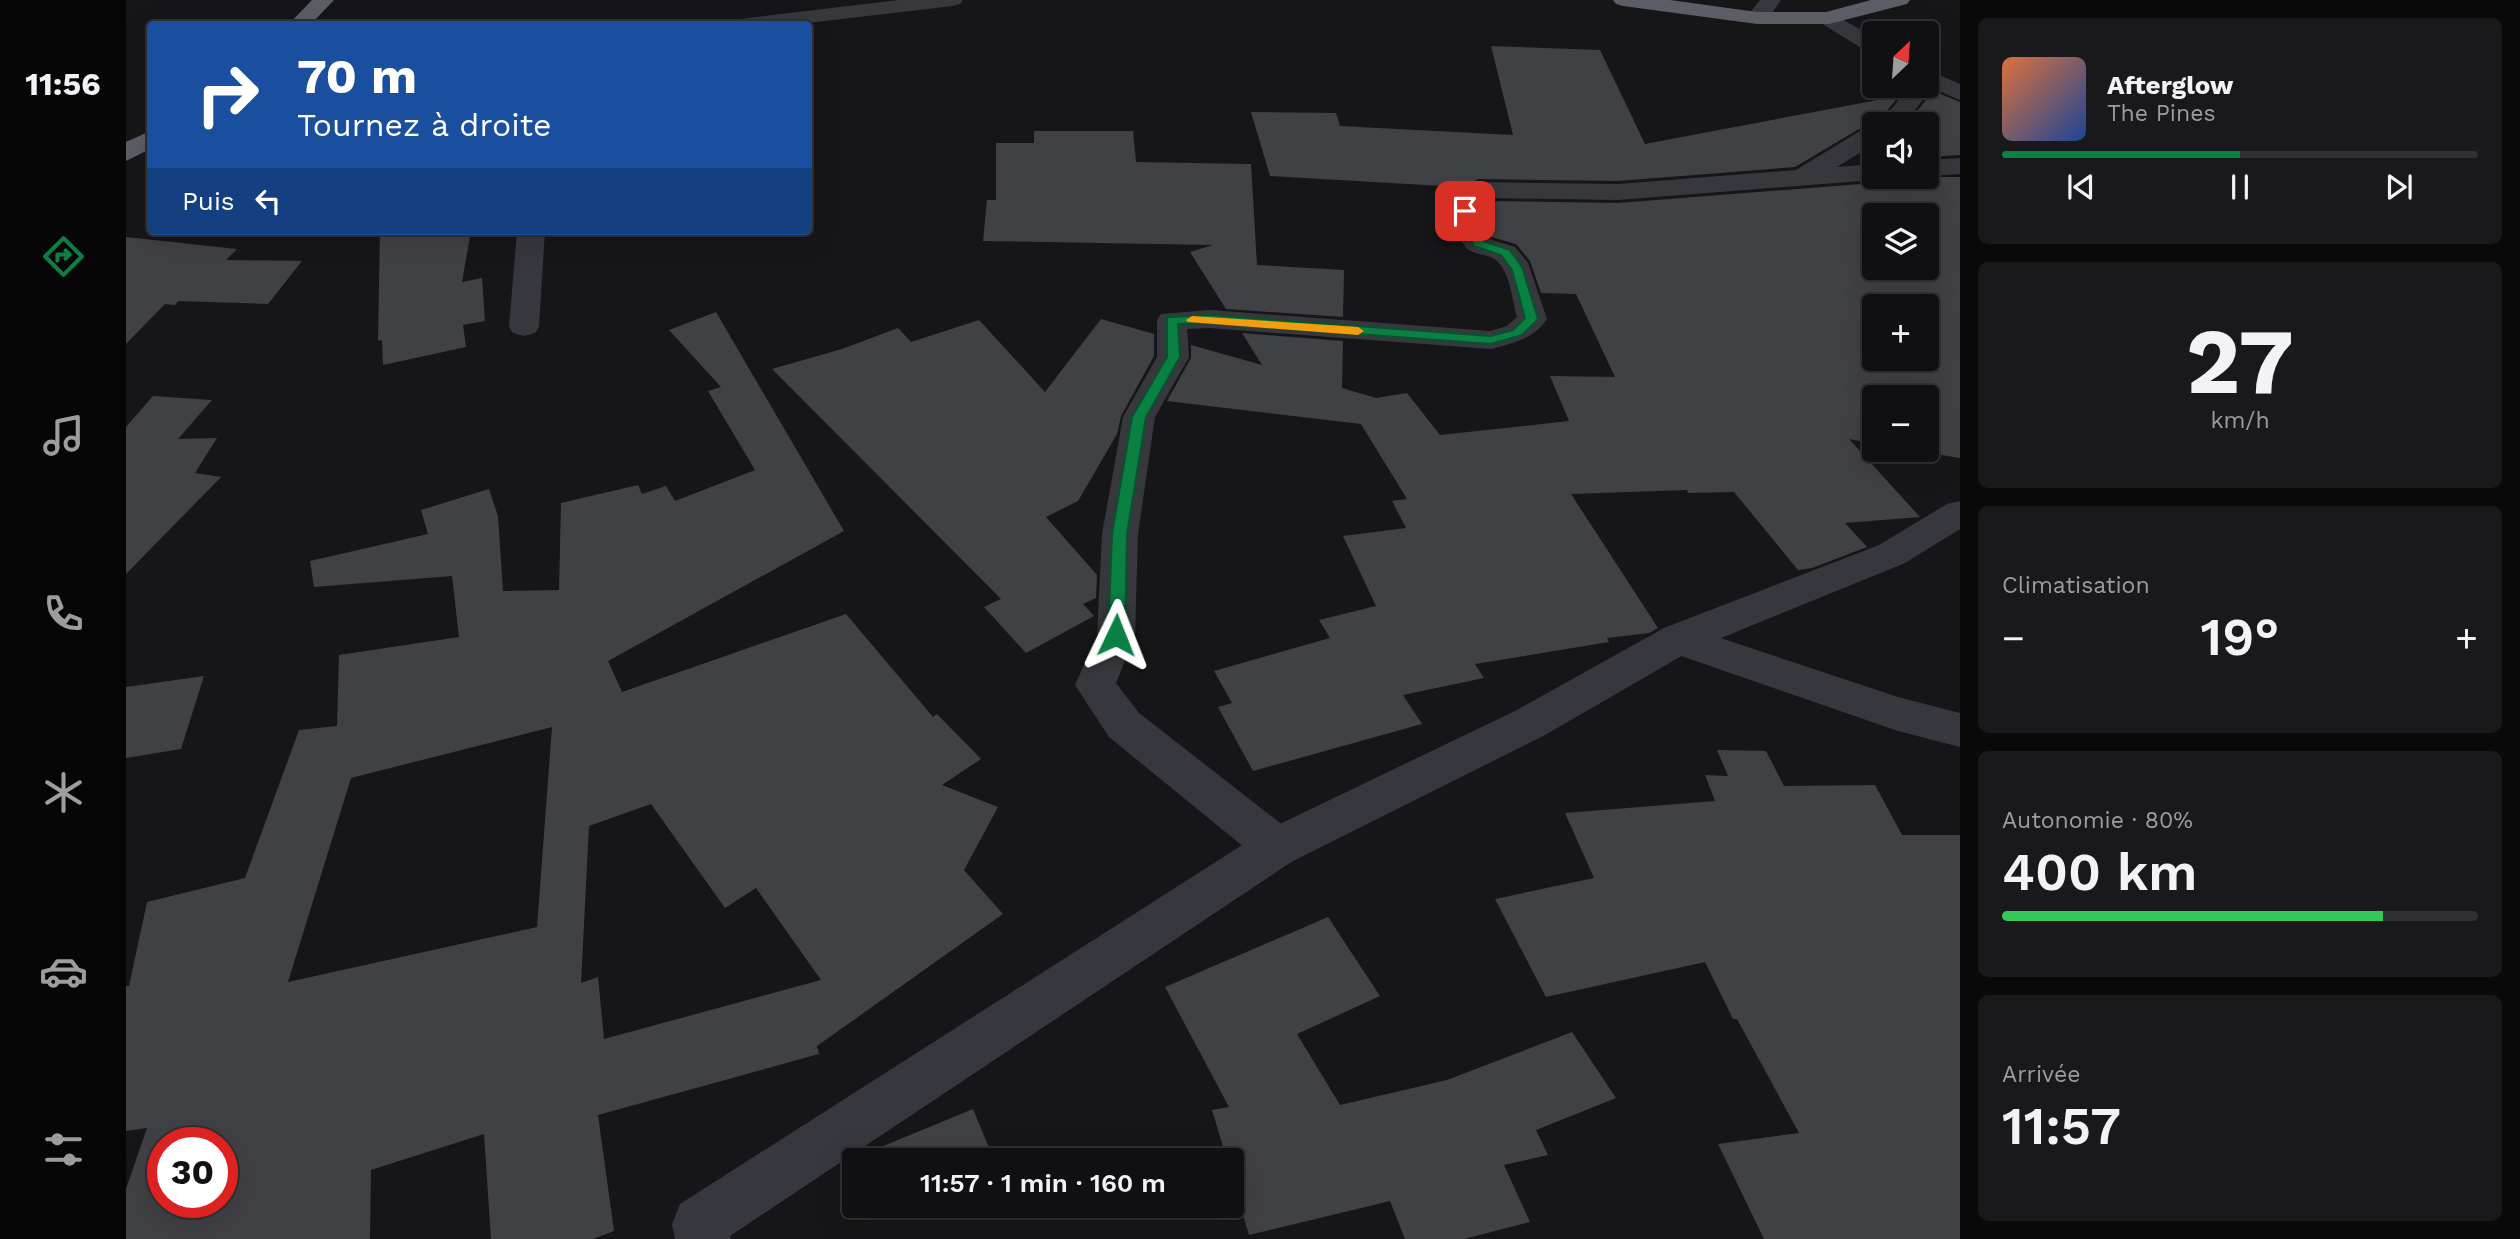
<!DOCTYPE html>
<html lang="fr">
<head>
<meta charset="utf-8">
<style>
  body { margin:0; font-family:"Work Sans",sans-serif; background:#19191b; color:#f1f3f6; height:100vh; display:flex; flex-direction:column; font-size:26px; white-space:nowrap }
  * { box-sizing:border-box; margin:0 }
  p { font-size:23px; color:#9c9d9f }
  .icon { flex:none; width:38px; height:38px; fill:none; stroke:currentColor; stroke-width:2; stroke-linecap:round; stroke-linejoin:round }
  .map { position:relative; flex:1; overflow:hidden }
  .sheet { display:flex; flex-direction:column; gap:18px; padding:18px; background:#09090a; width:560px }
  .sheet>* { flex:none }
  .hud { position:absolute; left:21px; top:21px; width:665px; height:214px; border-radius:7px; box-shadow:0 7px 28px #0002,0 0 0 2px #303032; background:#1a4fa0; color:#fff; overflow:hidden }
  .needle { width:46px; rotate:25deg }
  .tools { position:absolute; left:1736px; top:21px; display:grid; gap:14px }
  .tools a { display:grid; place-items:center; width:77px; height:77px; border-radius:7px; background:#101012; box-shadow:0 7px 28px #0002,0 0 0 2px #303032; font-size:35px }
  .speed { position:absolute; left:21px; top:1127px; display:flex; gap:14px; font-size:35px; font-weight:700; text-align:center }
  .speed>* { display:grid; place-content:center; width:91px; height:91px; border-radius:50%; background:#101012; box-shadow:0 7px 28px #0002,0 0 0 2px #303032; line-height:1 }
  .speed .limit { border:10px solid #d22; background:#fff; color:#111 }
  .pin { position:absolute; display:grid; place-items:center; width:60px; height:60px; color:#fff; margin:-30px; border-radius:14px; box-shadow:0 4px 10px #0006 }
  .me { position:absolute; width:77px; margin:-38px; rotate:2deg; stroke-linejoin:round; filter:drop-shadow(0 0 5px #0008) }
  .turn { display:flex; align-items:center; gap:24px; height:147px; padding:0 35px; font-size:32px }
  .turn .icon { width:91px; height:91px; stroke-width:2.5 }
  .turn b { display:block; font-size:49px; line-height:60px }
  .then { display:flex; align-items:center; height:66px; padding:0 35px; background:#0003; gap:14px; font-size:26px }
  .big { font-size:52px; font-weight:600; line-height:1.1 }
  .sheet .card { flex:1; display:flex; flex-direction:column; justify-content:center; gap:10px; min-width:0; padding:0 24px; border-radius:10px; background:#19191b }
  .sheet .dial { align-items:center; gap:0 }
  .dial b { font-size:91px; line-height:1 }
  .song { display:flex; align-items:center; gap:21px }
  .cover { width:84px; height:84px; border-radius:10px; background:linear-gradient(135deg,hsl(20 70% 55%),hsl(220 70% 35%)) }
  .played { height:7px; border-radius:4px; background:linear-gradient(90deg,#0b8043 50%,#303032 50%) }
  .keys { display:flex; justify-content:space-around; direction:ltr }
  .heat { display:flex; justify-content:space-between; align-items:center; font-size:38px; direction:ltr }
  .charge { height:10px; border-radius:5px; background:linear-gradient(90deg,#34c759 80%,#303032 0) }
  .trip { position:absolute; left:716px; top:1148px; width:402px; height:70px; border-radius:7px; background:#101012; box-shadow:0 7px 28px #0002,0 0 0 2px #303032; font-weight:600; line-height:70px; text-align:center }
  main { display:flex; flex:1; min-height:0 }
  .tabs { display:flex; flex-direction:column; width:126px; justify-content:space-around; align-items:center; background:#060607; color:#9c9d9f }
  .tabs .icon { width:49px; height:49px }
  .tabs .active { color:#0b8043 }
  .tabs b { font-size:32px; color:#f1f3f6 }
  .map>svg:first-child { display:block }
  .building { fill:#404145; fill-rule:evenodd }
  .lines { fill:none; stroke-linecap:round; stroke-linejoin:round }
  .minor { fill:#37383d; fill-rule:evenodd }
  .tertiary { fill:#37383d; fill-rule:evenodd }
  .trunk { fill:#5b5e65; fill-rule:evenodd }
  .route { fill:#0b8043; stroke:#07532c; stroke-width:2 }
  .slow { fill:#f59e0b }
</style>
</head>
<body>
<main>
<nav class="tabs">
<b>11:56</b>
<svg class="icon active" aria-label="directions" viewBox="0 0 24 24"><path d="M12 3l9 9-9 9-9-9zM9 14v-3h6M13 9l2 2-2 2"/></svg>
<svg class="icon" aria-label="music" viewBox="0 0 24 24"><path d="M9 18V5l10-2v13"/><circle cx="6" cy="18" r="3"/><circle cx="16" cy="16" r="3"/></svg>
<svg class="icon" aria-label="phone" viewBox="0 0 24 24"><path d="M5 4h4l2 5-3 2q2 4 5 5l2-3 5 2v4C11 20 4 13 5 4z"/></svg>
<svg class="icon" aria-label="climate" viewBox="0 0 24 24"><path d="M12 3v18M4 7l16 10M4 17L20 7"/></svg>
<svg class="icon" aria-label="car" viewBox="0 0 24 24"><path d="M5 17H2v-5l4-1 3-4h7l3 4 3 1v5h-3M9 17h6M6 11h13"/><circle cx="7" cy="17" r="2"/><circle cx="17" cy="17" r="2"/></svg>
<svg class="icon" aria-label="filters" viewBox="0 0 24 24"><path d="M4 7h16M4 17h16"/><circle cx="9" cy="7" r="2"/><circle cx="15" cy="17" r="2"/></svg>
</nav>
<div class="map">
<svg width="1834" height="1239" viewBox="0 0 1834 1239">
  <rect width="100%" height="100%" fill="#161618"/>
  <path class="building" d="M 1365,46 L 1474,50 L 1519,144 L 1773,96 L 1750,124 L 1738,126 L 1669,167 L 1492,181 L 1353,179 L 1334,187 L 1144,176 L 1125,112 L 1210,113 L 1214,126 L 1387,135 Z
    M 1807,91 L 1834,102 L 1834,155 L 1801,157 L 1801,124 L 1781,124 Z
    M 908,131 L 1007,131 L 1010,162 L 1125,164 L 1131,265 L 1218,270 L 1217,317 L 1100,309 L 1064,252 L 1087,245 L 857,241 L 861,200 L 870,200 L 870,143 L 908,143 Z
    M 1761,177 L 1834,177 L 1834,458 L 1784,450 L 1801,450 L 1801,397 L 1748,397 L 1748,444 L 1723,439 L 1794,517 L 1719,523 L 1741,547 L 1686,568 L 1672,570 L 1608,492 L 1562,493 L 1561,490 L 1445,494 L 1532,628 L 1523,633 L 1481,638 L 1483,642 L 1349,664 L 1358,678 L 1277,695 L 1296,724 L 1127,771 L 1092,707 L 1106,703 L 1088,671 L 1204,638 L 1193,620 L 1250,606 L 1217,536 L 1280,528 L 1266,501 L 1281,499 L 1235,424 L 1041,401 L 1065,358 L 1065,345 L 1136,365 L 1116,333 L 1217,341 L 1216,388 L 1250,398 L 1281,393 L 1314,435 L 1443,421 L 1424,376 L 1489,377 L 1450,294 L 1415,293 L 1404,261 L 1390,244 L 1365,237 L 1352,203 L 1359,201 L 1492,203 L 1748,183 ZM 1748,215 L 1801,215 L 1801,268 L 1748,268 ZM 1748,306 L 1801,306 L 1801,359 L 1748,359 Z
    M 254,231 L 345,231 L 336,282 L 356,278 L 359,321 L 337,325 L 340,347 L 257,365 L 256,340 L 252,341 Z
    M 0,237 L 111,249 L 100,260 L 176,261 L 142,304 L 52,301 L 49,305 L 39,304 L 0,344 Z
    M 590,312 L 718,531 L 482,661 L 496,692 L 720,614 L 807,717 L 811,714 L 855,759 L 816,785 L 872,807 L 838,870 L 877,914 L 691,1046 L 693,1054 L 472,1115 L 488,1231 L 467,1239 L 365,1239 L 358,1134 L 245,1170 L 244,1239 L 0,1239 L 0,1189 L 21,1128 L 0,1131 L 0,986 L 3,986 L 21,902 L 119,878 L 173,730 L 211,726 L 213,655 L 333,637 L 326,576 L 188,587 L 184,561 L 302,534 L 295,510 L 363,489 L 372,516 L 377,591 L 433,590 L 435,503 L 512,485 L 516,494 L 540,486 L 549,501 L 629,470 L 582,391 L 595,387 L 543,330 ZM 426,727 L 411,927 L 162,982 L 225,778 ZM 525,804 L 599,908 L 630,888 L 695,980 L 478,1039 L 472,977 L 455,983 L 463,826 ZM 37,1143 L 96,1143 L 96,1202 L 37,1202 Z
    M 975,319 L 1028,334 L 1028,356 L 995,416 L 991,434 L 952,501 L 920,517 L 971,575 L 970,598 L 957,604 L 968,616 L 900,653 L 858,607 L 875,599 L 646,369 L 716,349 L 772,328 L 785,342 L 853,320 L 919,392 Z
    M 27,396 L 86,400 L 52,439 L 91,438 L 69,473 L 95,477 L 0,574 L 0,427 Z
    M 78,676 L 55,749 L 0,758 L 0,687 Z
    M 1591,750 L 1640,751 L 1658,786 L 1749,785 L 1776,835 L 1834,835 L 1834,1239 L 1638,1239 L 1592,1144 L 1673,1133 L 1611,1019 L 1607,1019 L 1579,962 L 1420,997 L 1369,899 L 1468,878 L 1439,813 L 1589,801 L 1579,775 L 1602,776 Z
    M 1202,917 L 1254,996 L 1171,1034 L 1214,1105 L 1321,1080 L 1446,1032 L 1490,1098 L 1410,1130 L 1422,1155 L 1378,1165 L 1404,1222 L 1338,1239 L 1279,1239 L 1264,1201 L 1123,1235 L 1106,1178 L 1106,1160 L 1101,1160 L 1086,1110 L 1103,1107 L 1039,987 Z
    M 847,1109 L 868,1160 L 726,1160 L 726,1159 Z"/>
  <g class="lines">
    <path class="minor" d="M 773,0 L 837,0 L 834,4 L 827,6 L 673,24 L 611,24 L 614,19 L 622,18 Z
      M 1703,12 L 1748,37 L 1748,53 L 1740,51 L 1695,23 L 1692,18 L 1695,13 Z
      M 1801,70 L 1834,84 L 1834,100 L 1806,88 L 1778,124 L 1753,124 L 1784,86 L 1801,86 Z
      M 1748,126 L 1748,144 L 1711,167 L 1748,164 L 1748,177 L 1758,177 L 1748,180 L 1492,200 L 1358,198 L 1349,202 L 1363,239 L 1389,247 L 1402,263 L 1421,319 C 1407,339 1388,343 1365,349 L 1084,328 L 1061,329 L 1063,357 L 1029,417 L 1012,534 L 1009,636 L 990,683 L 1013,713 L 1167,833 L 1173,847 L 1167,861 L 1151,867 L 1135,861 L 983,737 L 949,685 L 971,636 L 976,534 L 997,417 L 1031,357 L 1031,320 L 1035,314 L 1084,310 L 1364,331 L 1381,326 L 1391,317 C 1386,300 1384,271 1370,260 C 1362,254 1351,255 1343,250 C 1332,243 1325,212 1322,199 L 1326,193 L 1353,182 L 1492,184 L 1670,170 L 1739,128 Z
      M 1834,158 L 1834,174 L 1801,176 L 1801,160 Z
      M 391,231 L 419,231 L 413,327 L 409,333 L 398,336 L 387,333 L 383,327 Z
      M 1552,624 L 1772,697 L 1834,713 L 1834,747 L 1772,731 L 1538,650 L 1532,639 L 1538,628 Z"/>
    <path class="tertiary" d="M 1634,0 L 1655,0 L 1639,23 L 1623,23 L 1620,18 Z
      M 1834,501 L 1834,529 L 1779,563 L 1566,650 L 1419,735 L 1167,861 L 604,1236 L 605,1239 L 549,1239 L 546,1224 L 554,1204 L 1135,833 L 1389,711 L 1538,628 L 1753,545 L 1821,504 Z"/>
    <path class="trunk" d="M 186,0 L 208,0 L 185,24 L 163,24 Z
      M 1487,0 L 1544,0 L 1631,12 L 1700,12 L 1745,0 L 1784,0 L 1781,4 L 1703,24 L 1631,24 L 1497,6 L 1490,4 Z
      M 24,131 L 24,149 L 0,161 L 0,142 Z"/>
  </g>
  <path class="route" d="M 1339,207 L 1344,211 L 1357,241 L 1384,250 L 1396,267 L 1412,319 L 1396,335 L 1365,344 L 1084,323 L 1052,324 L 1054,357 L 1020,417 L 1001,534 L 999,635 L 996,640 L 985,640 L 982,635 L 986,534 L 1006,417 L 1041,357 L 1041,317 L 1084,315 L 1365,336 L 1387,330 L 1399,318 L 1386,270 L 1375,255 L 1348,246 L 1333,211 Z"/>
  <path class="slow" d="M 1066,316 L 1232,327 L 1238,331 L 1232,335 L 1062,322 L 1060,320 Z"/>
</svg>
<div class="tools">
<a><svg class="needle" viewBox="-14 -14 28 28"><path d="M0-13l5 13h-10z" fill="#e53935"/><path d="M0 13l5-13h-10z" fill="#9c9d9f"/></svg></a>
<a><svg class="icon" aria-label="sound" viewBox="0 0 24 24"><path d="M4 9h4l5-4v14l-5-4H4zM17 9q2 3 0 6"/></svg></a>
<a><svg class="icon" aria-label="layers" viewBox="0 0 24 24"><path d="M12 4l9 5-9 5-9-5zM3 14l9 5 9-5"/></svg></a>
<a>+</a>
<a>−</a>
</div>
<div class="speed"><div class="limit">30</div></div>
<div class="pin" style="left:1339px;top:211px;background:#d93025"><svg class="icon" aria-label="arrive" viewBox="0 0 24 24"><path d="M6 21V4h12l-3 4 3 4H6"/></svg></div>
<svg class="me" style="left:990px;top:635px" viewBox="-20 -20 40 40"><path d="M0-17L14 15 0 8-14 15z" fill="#0b8043" stroke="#fff" stroke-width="4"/></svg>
<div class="trip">11:57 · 1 min · 160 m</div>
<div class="hud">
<div class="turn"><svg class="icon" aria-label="right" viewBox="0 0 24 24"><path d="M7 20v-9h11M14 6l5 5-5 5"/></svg><div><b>70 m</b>Tournez à droite</div></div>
<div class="then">Puis<svg class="icon" aria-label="left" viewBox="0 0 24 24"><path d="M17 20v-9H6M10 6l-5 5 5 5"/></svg></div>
</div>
</div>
<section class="sheet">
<div class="card">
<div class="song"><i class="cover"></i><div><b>Afterglow</b><p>The Pines</p></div></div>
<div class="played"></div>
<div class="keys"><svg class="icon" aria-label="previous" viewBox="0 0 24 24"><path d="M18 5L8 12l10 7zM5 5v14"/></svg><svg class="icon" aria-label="pause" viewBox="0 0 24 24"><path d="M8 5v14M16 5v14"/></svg><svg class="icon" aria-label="next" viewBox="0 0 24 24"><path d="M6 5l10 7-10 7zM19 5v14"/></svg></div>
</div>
<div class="card dial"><b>27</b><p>km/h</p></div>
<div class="card"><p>Climatisation</p>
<div class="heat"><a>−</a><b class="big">19°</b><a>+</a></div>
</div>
<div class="card"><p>Autonomie · 80%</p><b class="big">400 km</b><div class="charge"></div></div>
<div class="card"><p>Arrivée</p><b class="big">11:57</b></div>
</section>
</main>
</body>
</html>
